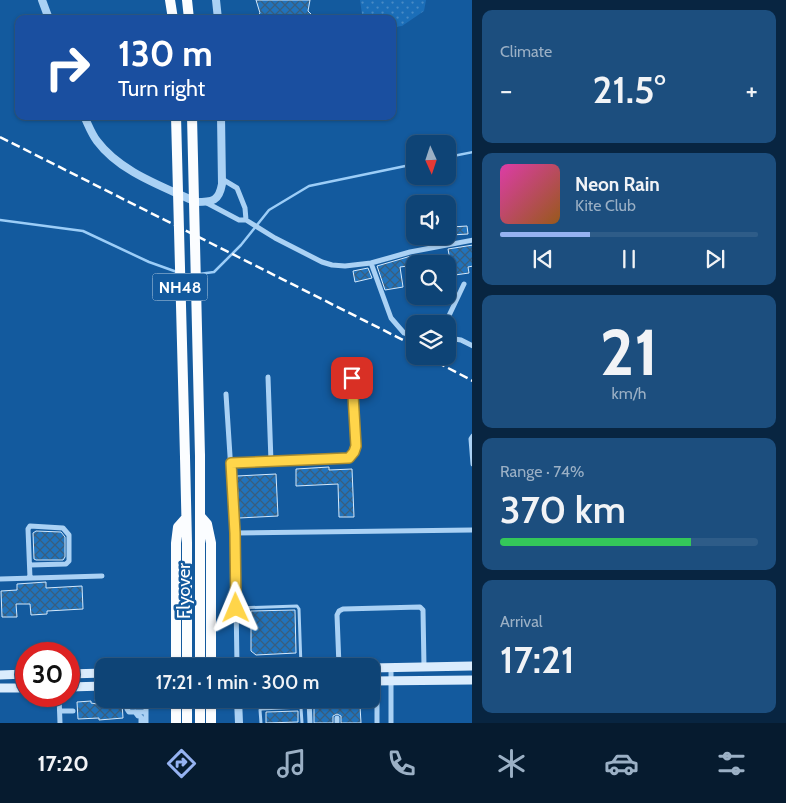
<!DOCTYPE html>
<html lang="en">
<head>
<meta charset="utf-8">
<style>
  body { margin:0; font-family:Cabin,sans-serif; background:#1c4e7e; color:#f1f3f6; height:100vh; display:flex; flex-direction:column; font-size:19px; white-space:nowrap }
  * { box-sizing:border-box; margin:0 }
  p { font-size:16px; color:#9bb0c5 }
  .icon { flex:none; width:28px; height:28px; fill:none; stroke:currentColor; stroke-width:2; stroke-linecap:round; stroke-linejoin:round }
  .map { position:relative; flex:1; overflow:hidden }
  .panel { display:flex; flex-direction:column; gap:10px; padding:10px; background:#082541; width:314px }
  .panel>* { flex:none }
  .guide { position:absolute; left:15px; top:15px; width:381px; height:105px; border-radius:10px; box-shadow:0 1px 4px #0004,0 0 0 1px #2e5c88; background:#1a4fa0; color:#fff; overflow:hidden }
  .needle { width:32px; rotate:177deg }
  .fabs { position:absolute; left:406px; top:135px; display:grid; gap:10px }
  .fabs a { display:grid; place-items:center; width:50px; height:50px; border-radius:10px; background:#0e4476; box-shadow:0 1px 4px #0004,0 0 0 1px #2e5c88; font-size:25px }
  .speed { position:absolute; left:15px; top:642px; display:flex; gap:10px; font-size:25px; font-weight:700; text-align:center }
  .speed>* { display:grid; place-content:center; width:65px; height:65px; border-radius:50%; background:#0e4476; box-shadow:0 1px 4px #0004,0 0 0 1px #2e5c88; line-height:1 }
  .speed .limit { border:8px solid #d22; background:#fff; color:#111 }
  .pin { position:absolute; display:grid; place-items:center; width:42px; height:42px; color:#fff; margin:-21px; border-radius:10px; box-shadow:0 2px 8px #0006 }
  .me { position:absolute; width:55px; margin:-28px; rotate:359deg; stroke-linejoin:round; filter:drop-shadow(0 0 4px #0008) }
  .turn { display:flex; align-items:center; gap:18px; height:105px; padding:0 20px; font-size:22px }
  .turn .icon { width:65px; height:65px; stroke-width:2.5 }
  .turn b { display:block; font-size:35px; line-height:42px }
  .big { font-size:38px; font-weight:600; line-height:1.1 }
  .panel .card { flex:1; display:flex; flex-direction:column; justify-content:center; gap:8px; min-width:0; padding:0 18px; border-radius:10px; background:#1c4e7e }
  .panel .dial { align-items:center; gap:0 }
  .dial b { font-size:65px; line-height:1 }
  .song { display:flex; align-items:center; gap:15px }
  .cover { width:60px; height:60px; border-radius:8px; background:linear-gradient(135deg,hsl(320 70% 55%),hsl(30 70% 35%)) }
  .played { height:5px; border-radius:2px; background:linear-gradient(90deg,#95b2f1 35%,#2e5c88 35%) }
  .keys { display:flex; justify-content:space-around; direction:ltr }
  .heat { display:flex; justify-content:space-between; align-items:center; font-size:28px; direction:ltr }
  .charge { height:8px; border-radius:4px; background:linear-gradient(90deg,#34c759 74%,#2e5c88 0) }
  .trip { position:absolute; left:95px; top:658px; width:285px; height:50px; border-radius:10px; background:#0e4476; box-shadow:0 1px 4px #0004,0 0 0 1px #2e5c88; font-weight:600; line-height:50px; text-align:center }
  .dock { display:flex; height:80px; justify-content:space-around; align-items:center; background:#061b2f; color:#9bb0c5 }
  .dock .icon { width:35px; height:35px }
  .dock .current { color:#95b2f1 }
  .dock b { font-size:22px; color:#f1f3f6 }
  main { display:flex; flex:1; min-height:0 }
  .map>svg:first-child { display:block }
  .park { fill:url(#park-dots) }
  .lines { fill:none; stroke-linecap:round; stroke-linejoin:round }
  .stream { stroke:#9ccdf7; stroke-width:2.5 }
  .building { fill:url(#building-cross-hatch); stroke:#d3e9fd }
  .service { stroke:#aad1f4; stroke-width:3 }
  .minor { stroke:#aad1f4; stroke-width:5 }
  .tertiary { stroke:#aad1f4; stroke-width:8 }
  .secondary { stroke:#daecfd; stroke-width:9 }
  .trunk { stroke:#fbfdff; stroke-width:10 }
  .rail { stroke:#fff; stroke-width:2.5; stroke-dasharray:9 4; stroke-linecap:butt }
  .trunk-bridge { stroke:#fbfdff; stroke-width:10 }
  .route-casing { stroke:#a68a30; stroke-width:12 }
  .route { stroke:#ffd54a; stroke-width:9 }
  .labels { text-anchor:middle; dominant-baseline:central; stroke-width:5; stroke-linejoin:round; paint-order:stroke }
  .shield { fill:#135a9e; stroke:#b8cee2; stroke-width:1 }
  .shield-label { font-size:16px; font-weight:bold; fill:#fff }
  .street-label { font-size:18px; fill:#fff; stroke:#135a9e }
</style>
</head>
<body>
<main>
<div class="map">
<svg width="473" height="723" viewBox="0 0 473 723">
  <defs>
    <pattern id="park-dots" width="8" height="8" patternUnits="userSpaceOnUse" patternTransform="scale(1.25)"><rect width="8" height="8" fill="#1b6eb8"/><path d="M2 2h.1M6 6h.1" fill="none" stroke="#498bc6" stroke-width="1.8" stroke-linecap="round"/></pattern>
    <pattern id="building-cross-hatch" width="8" height="8" patternUnits="userSpaceOnUse" patternTransform="scale(1.25)"><rect width="8" height="8" fill="#2173bc"/><path d="M0 0l8 8M0 8l8-8" fill="none" stroke="#395e7e"/></pattern>
  </defs>
  <rect width="100%" height="100%" fill="#135a9e"/>
  <path class="park" d="M 360,0 L 426,0 L 424,11 L 402,26 L 393,27 L 392,19 L 370,19 L 362,14 Z"/>
  <g class="lines">
    <path class="stream" d="M 448,157 L 473,152
      M 0,220 L 83,231 L 149,262 L 177,272
      M 199,274 L 214,272 L 241,245 L 269,210 L 309,186 L 415,164"/>
  </g>
  <path class="building" d="M 256,0 L 310,0 L 308,11 L 316,19 L 255,19 L 260,13 Z
    M 467,226 L 468,234 L 451,235 L 451,227 Z
    M 473,245 L 473,266 L 468,267 L 469,273 L 455,275 L 452,259 L 450,260 L 448,249 Z
    M 419,255 L 421,264 L 415,264 L 415,265 L 400,267 L 403,287 L 385,290 L 377,266 L 411,256 Z
    M 368,268 L 372,278 L 355,282 L 353,271 Z
    M 329,467 L 329,470 L 352,469 L 354,517 L 339,517 L 338,484 L 296,486 L 296,469 Z
    M 276,474 L 278,516 L 239,518 L 237,476 Z
    M 36,531 L 61,532 L 65,537 L 65,557 L 63,560 L 36,560 L 34,559 L 33,533 Z
    M 46,582 L 46,588 L 82,586 L 83,609 L 47,611 L 47,614 L 31,615 L 30,604 L 16,604 L 17,617 L 2,617 L 1,591 L 17,590 L 17,584 Z
    M 295,610 L 296,653 L 256,655 L 251,651 L 251,611 Z
    M 91,701 L 91,703 L 97,704 L 122,703 L 123,718 L 99,720 L 99,718 L 78,719 L 77,702 Z
    M 333,706 L 333,707 L 360,706 L 361,723 L 341,723 L 341,716 L 337,714 L 333,716 L 333,723 L 314,723 L 314,707 Z
    M 298,711 L 298,722 L 266,723 L 266,712 Z"/>
  <g class="lines">
    <path class="service" d="M 236,608 L 297,606 L 299,609 L 301,666
      M 261,723 L 260,710 L 262,709 L 300,707 L 301,708 L 302,723"/>
    <path class="minor" d="M 222,179 L 237,188 L 245,208 L 246,220
      M 205,202 L 239,220 L 246,220 L 275,238 L 322,262 L 332,265 L 345,266 L 371,263 L 410,252 L 473,240
      M 371,263 L 391,318 L 404,333 L 415,337
      M 445,324 L 464,284
      M 448,338 L 461,340 L 473,346
      M 268,377 L 271,462
      M 226,394 L 235,533
      M 473,436 L 471,439 L 473,464
      M 231,463 L 349,458 L 354,453 L 356,446 L 352,378
      M 30,565 L 66,564 L 69,561 L 69,535 L 63,528 L 30,526 L 28,529 L 30,578
      M 0,579 L 102,576
      M 237,666 L 235,533 L 473,530
      M 339,666 L 337,615 L 339,611 L 343,609 L 420,607 L 423,610 L 424,667
      M 377,668 L 377,723
      M 391,668 L 391,723
      M 59,696 L 60,723
      M 146,699 L 146,723
      M 309,699 L 310,723
      M 97,700 L 124,699 L 127,702 L 127,709 L 129,712 L 146,712
      M 60,711 L 73,711
      M 135,712 L 138,716 L 141,717 L 141,723
      M 337,718 L 337,723"/>
    <path class="tertiary" d="M 42,0 L 49,19
      M 216,0 L 218,19
      M 84,116 C 88,124 91,133 97,141 C 120,172 162,186 196,202 C 213,202 219,201 222,184 L 221,116
      M 238,699 L 239,723"/>
    <path class="secondary" d="M 371,668 L 473,666
      M 69,674 L 104,673
      M 0,675 L 26,674
      M 371,681 L 473,680
      M 69,687 L 104,686
      M 0,688 L 26,688"/>
    <path class="trunk" d="M 170,0 L 173,19
      M 187,0 L 189,19
      M 200,456 L 200,666
      M 185,457 L 187,543 L 187,666
      M 200,516 L 207,524 L 211,543 L 211,666
      M 176,666 L 176,543 L 178,527 L 186,518
      M 176,699 L 176,723
      M 187,699 L 187,723
      M 211,699 L 211,723
      M 200,723 L 200,699"/>
    <path class="rail" d="M 0,137 L 415,346
      M 425,356 L 473,381"/>
    <path class="trunk-bridge" d="M 176,116 L 185,457
      M 192,116 L 200,456"/>
  </g>
  <g class="lines">
    <defs>
      <path id="route" d="M 236,608 L 235,533 L 231,463 L 349,458 L 354,452 L 356,446 L 352,378"/>
    </defs>
    <use href="#route" class="route-casing"/>
    <use href="#route" class="route"/>
  </g>
  <g class="labels">
    <rect class="shield" x="152.5" y="273.5" width="55" height="27" rx="4"/>
    <g class="shield-label">
      <text x="180" y="287">NH48</text>
    </g>
    <g class="street-label">
      <text transform="translate(184 591) rotate(-90)">Flyover</text>
    </g>
  </g>
</svg>
<div class="fabs">
<a><svg class="needle" viewBox="-14 -14 28 28"><path d="M0-13l5 13h-10z" fill="#e53935"/><path d="M0 13l5-13h-10z" fill="#9bb0c5"/></svg></a>
<a><svg class="icon" aria-label="sound" viewBox="0 0 24 24"><path d="M4 9h4l5-4v14l-5-4H4zM17 9q2 3 0 6"/></svg></a>
<a><svg class="icon" aria-label="search" viewBox="0 0 24 24"><circle cx="10" cy="10" r="6"/><path d="M15 15l6 6"/></svg></a>
<a><svg class="icon" aria-label="layers" viewBox="0 0 24 24"><path d="M12 4l9 5-9 5-9-5zM3 14l9 5 9-5"/></svg></a>
</div>
<div class="speed"><div class="limit">30</div></div>
<div class="pin" style="left:352px;top:378px;background:#d93025"><svg class="icon" aria-label="arrive" viewBox="0 0 24 24"><path d="M6 21V4h12l-3 4 3 4H6"/></svg></div>
<svg class="me" style="left:236px;top:608px" viewBox="-20 -20 40 40"><path d="M0-17L14 15 0 8-14 15z" fill="#ffd54a" stroke="#fff" stroke-width="4"/></svg>
<div class="trip">17:21 · 1 min · 300 m</div>
<div class="guide">
<div class="turn"><svg class="icon" aria-label="right" viewBox="0 0 24 24"><path d="M7 20v-9h11M14 6l5 5-5 5"/></svg><div><b>130 m</b>Turn right</div></div>
</div>
</div>
<section class="panel">
<div class="card"><p>Climate</p>
<div class="heat"><a>−</a><b class="big">21.5°</b><a>+</a></div>
</div>
<div class="card">
<div class="song"><i class="cover"></i><div><b>Neon Rain</b><p>Kite Club</p></div></div>
<div class="played"></div>
<div class="keys"><svg class="icon" aria-label="previous" viewBox="0 0 24 24"><path d="M18 5L8 12l10 7zM5 5v14"/></svg><svg class="icon" aria-label="pause" viewBox="0 0 24 24"><path d="M8 5v14M16 5v14"/></svg><svg class="icon" aria-label="next" viewBox="0 0 24 24"><path d="M6 5l10 7-10 7zM19 5v14"/></svg></div>
</div>
<div class="card dial"><b>21</b><p>km/h</p></div>
<div class="card"><p>Range · 74%</p><b class="big">370 km</b><div class="charge"></div></div>
<div class="card"><p>Arrival</p><b class="big">17:21</b></div>
</section>
</main>
<nav class="dock">
<b>17:20</b>
<svg class="icon current" aria-label="directions" viewBox="0 0 24 24"><path d="M12 3l9 9-9 9-9-9zM9 14v-3h6M13 9l2 2-2 2"/></svg>
<svg class="icon" aria-label="music" viewBox="0 0 24 24"><path d="M9 18V5l10-2v13"/><circle cx="6" cy="18" r="3"/><circle cx="16" cy="16" r="3"/></svg>
<svg class="icon" aria-label="phone" viewBox="0 0 24 24"><path d="M5 4h4l2 5-3 2q2 4 5 5l2-3 5 2v4C11 20 4 13 5 4z"/></svg>
<svg class="icon" aria-label="climate" viewBox="0 0 24 24"><path d="M12 3v18M4 7l16 10M4 17L20 7"/></svg>
<svg class="icon" aria-label="car" viewBox="0 0 24 24"><path d="M5 17H2v-5l4-1 3-4h7l3 4 3 1v5h-3M9 17h6M6 11h13"/><circle cx="7" cy="17" r="2"/><circle cx="17" cy="17" r="2"/></svg>
<svg class="icon" aria-label="filters" viewBox="0 0 24 24"><path d="M4 7h16M4 17h16"/><circle cx="9" cy="7" r="2"/><circle cx="15" cy="17" r="2"/></svg>
</nav>
</body>
</html>
